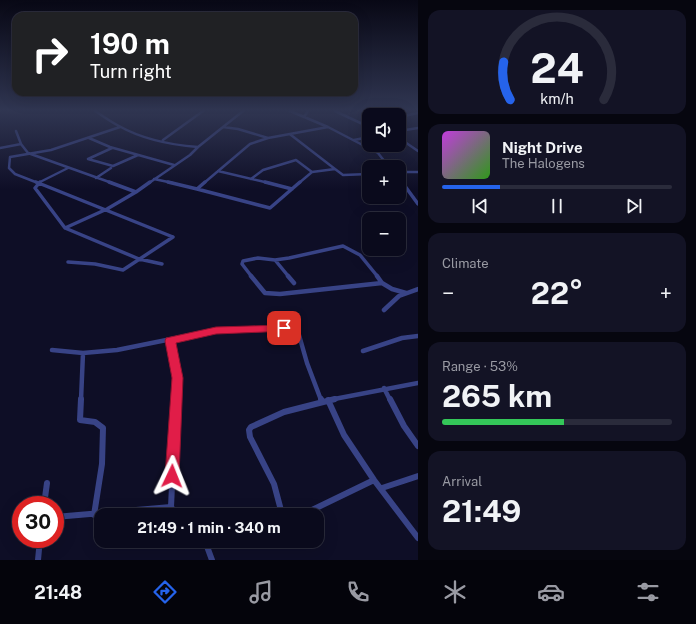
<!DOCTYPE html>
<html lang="en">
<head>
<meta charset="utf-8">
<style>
  body { margin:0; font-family:"Public Sans",sans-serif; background:#131325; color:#f1f3f6; height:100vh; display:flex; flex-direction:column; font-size:15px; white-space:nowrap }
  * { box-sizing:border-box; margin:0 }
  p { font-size:13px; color:#999aa3 }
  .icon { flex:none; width:22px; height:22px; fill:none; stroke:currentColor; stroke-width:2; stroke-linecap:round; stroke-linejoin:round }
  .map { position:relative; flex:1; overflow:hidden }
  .sheet { display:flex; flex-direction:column; gap:10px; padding:10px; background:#06060f; width:278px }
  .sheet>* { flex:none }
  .guide { position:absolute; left:12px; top:12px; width:346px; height:84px; border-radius:12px; box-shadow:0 4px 16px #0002,0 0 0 1px #2a2b3b; background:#202124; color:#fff; overflow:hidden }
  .tools { position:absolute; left:362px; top:108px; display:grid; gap:8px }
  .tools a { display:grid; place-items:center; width:44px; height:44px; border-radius:8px; background:#0a0a1c; box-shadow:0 4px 16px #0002,0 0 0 1px #2a2b3b; font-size:20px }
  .speed { position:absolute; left:12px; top:496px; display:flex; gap:8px; font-size:20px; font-weight:700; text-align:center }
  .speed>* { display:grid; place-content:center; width:52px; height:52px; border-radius:50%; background:#0a0a1c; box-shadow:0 4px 16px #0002,0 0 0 1px #2a2b3b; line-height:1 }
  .speed .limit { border:6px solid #d22; background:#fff; color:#111 }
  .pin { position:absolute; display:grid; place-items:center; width:34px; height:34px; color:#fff; margin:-17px; border-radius:8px; box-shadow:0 2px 6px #0006 }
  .me { position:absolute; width:44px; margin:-22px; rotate:2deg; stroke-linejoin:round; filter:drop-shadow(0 0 3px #0008) }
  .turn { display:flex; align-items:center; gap:14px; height:84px; padding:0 12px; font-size:18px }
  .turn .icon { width:52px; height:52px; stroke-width:2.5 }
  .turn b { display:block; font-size:28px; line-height:34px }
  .big { font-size:30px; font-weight:700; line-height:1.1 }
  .sheet .tile { flex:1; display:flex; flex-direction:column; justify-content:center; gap:6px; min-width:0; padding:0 14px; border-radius:12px; background:#131325 }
  .sheet .dial { align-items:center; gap:0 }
  .dial svg { height:104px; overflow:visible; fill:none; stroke:#2a2b3b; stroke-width:7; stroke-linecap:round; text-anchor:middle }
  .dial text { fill:#f1f3f6; stroke:none }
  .song { display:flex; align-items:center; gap:12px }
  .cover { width:48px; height:48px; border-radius:6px; background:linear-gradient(135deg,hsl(290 70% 55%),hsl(110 70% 35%)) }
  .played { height:4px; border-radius:2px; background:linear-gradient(90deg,#2563eb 25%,#2a2b3b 25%) }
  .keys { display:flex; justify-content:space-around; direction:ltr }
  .heat { display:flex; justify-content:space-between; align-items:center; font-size:22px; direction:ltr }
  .charge { height:6px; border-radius:3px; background:linear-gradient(90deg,#34c759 53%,#2a2b3b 0) }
  .trip { position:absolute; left:94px; top:508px; width:230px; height:40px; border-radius:12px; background:#0a0a1c; box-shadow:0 4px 16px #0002,0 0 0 1px #2a2b3b; font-weight:700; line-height:40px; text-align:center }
  .tabs { display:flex; height:64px; justify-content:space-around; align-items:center; background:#04040b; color:#999aa3 }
  .tabs .icon { width:28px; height:28px }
  .tabs .on { color:#2563eb }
  .tabs b { font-size:18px; color:#f1f3f6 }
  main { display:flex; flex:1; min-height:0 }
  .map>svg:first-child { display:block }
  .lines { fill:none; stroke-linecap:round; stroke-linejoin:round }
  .street-far3 { stroke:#384386; stroke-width:2.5 }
  .street-far2 { stroke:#384386; stroke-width:3.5 }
  .street-far1 { stroke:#384386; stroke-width:4.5 }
  .street { stroke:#384386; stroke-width:6 }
  .route { fill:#e11d48; stroke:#92132f }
</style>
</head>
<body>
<main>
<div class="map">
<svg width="418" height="560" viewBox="0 0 418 560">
  <rect width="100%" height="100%" fill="#0e0e26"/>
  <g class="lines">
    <path class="street-far3" d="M 95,111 C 103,116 111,122 119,126 C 142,139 172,145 198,147 L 243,111
      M 290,111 L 328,127 L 378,153 L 389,167
      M 335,111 L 369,127
      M 366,111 L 373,115
      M 304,117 L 308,111
      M 399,117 L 418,113
      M 223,127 L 238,129 L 268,138 L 328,127
      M 16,131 L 21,144 L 28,153 L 112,183
      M 399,131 L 418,128
      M 291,135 L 335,169
      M 89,138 L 110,147 L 174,165
      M 399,138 L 418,151
      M 163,140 L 203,111
      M 354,140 L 369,137
      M 0,148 L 21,144
      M 112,148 L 88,159 L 113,166 L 138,155
      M 218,171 L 269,183
      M 399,172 L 418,172
      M 96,178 L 111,168
      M 154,179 L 173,183
      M 251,179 L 263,170 L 296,160 L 312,172
      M 399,179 L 402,183
      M 38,183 L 15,174 L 9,168 L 10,157 L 51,150 L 120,127
      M 38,183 L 68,168
      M 149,183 L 190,155 L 198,147
      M 204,183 L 250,144 L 268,138
      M 299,183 L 312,172 L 335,169 L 343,175 L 369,174"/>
    <path class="street-far2" d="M 36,182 L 173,237
      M 40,182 L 35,188 L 65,228 L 139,259 L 162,264
      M 109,182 L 136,192 L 150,182
      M 168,182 L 197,189 L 205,182
      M 265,182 L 292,189
      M 402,182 L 418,204
      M 197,189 L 270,208 L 300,182
      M 65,228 L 107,209 L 136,192
      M 275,260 L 289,277
      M 68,262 L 95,264 L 123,270 L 173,237
      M 252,277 L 242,264 L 243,261 L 258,258 L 275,260 L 289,258 L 343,246 L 360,255 L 378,277"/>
    <path class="street-far1" d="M 251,276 L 265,293 L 280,294 L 382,283 L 377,276
      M 288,276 L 294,283
      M 382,283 L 392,289 L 406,293
      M 384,310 L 399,296 L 418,289
      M 170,341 L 177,378 L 176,400
      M 52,350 L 83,353
      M 363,351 L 402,338 L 418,336
      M 384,388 L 390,400
      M 81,400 L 83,353 L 117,350 L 216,330 L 297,328 L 307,363 L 321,400
      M 329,400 L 418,383"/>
    <path class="street" d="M 81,399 L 80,420 L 95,422 L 103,428 L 102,464 L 94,515
      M 176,399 L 171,507 L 177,515
      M 321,399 L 322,401
      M 390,399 L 404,426 L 418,446
      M 328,400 L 344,435 L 374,480 L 418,538
      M 382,488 L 418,476
      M 44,505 L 47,483
      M 282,514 L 274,484 L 250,437 L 249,430 L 251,427 L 284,412 L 335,399
      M 280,515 L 310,511 L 374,480
      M 55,517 L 171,507
      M 205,541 L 212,560
      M 38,560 L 40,539"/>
  </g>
  <linearGradient id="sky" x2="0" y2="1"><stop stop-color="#080815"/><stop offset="0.58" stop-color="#303652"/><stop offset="1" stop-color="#303652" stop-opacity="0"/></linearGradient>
  <rect width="418" height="190" fill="url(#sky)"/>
  <path class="route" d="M 284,325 L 290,328 L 288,331 L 216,334 L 176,343 L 183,378 L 179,476 L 177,480 L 172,482 L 167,480 L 165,476 L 172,378 L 165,341 L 166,338 L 216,327 Z"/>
</svg>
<div class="tools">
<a><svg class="icon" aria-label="sound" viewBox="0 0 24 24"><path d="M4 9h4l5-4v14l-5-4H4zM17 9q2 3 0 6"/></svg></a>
<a>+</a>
<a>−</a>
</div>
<div class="speed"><div class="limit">30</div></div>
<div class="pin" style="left:284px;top:328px;background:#d93025"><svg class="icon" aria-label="arrive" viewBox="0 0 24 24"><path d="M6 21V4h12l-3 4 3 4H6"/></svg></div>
<svg class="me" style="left:172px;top:476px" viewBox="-20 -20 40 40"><path d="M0-17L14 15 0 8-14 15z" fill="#e11d48" stroke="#fff" stroke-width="4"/></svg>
<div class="trip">21:49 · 1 min · 340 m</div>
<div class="guide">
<div class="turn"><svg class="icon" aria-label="right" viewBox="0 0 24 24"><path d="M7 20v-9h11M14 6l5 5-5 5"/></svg><div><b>190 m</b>Turn right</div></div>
</div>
</div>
<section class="sheet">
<div class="tile dial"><svg viewBox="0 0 100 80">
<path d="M14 69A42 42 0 1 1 86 69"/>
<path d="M14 69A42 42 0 0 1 9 40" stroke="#2563eb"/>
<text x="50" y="56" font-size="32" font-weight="700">24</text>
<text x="50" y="72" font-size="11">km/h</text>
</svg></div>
<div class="tile">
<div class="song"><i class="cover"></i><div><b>Night Drive</b><p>The Halogens</p></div></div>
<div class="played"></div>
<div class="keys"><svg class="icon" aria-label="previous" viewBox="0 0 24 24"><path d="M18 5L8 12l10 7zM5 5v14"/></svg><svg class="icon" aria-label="pause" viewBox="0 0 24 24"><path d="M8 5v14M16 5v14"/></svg><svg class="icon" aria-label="next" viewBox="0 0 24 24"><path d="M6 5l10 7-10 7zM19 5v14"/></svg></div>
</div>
<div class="tile"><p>Climate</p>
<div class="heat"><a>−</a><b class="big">22°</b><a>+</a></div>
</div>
<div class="tile"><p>Range · 53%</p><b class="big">265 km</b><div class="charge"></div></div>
<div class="tile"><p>Arrival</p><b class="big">21:49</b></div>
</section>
</main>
<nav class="tabs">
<b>21:48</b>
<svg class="icon on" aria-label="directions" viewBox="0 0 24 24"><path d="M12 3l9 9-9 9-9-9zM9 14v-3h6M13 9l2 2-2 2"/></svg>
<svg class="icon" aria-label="music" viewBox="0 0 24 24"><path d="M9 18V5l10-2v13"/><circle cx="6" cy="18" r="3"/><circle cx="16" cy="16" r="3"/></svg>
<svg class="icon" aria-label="phone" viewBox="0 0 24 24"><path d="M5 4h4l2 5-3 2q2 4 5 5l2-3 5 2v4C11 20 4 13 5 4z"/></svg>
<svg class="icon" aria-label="climate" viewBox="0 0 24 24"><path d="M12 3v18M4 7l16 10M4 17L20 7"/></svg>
<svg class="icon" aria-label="car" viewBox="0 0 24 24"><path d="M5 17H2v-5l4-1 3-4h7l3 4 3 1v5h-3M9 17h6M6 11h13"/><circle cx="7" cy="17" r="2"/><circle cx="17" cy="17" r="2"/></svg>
<svg class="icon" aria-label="filters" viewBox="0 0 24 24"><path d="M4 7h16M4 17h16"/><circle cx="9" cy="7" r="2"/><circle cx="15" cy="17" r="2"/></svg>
</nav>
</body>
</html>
